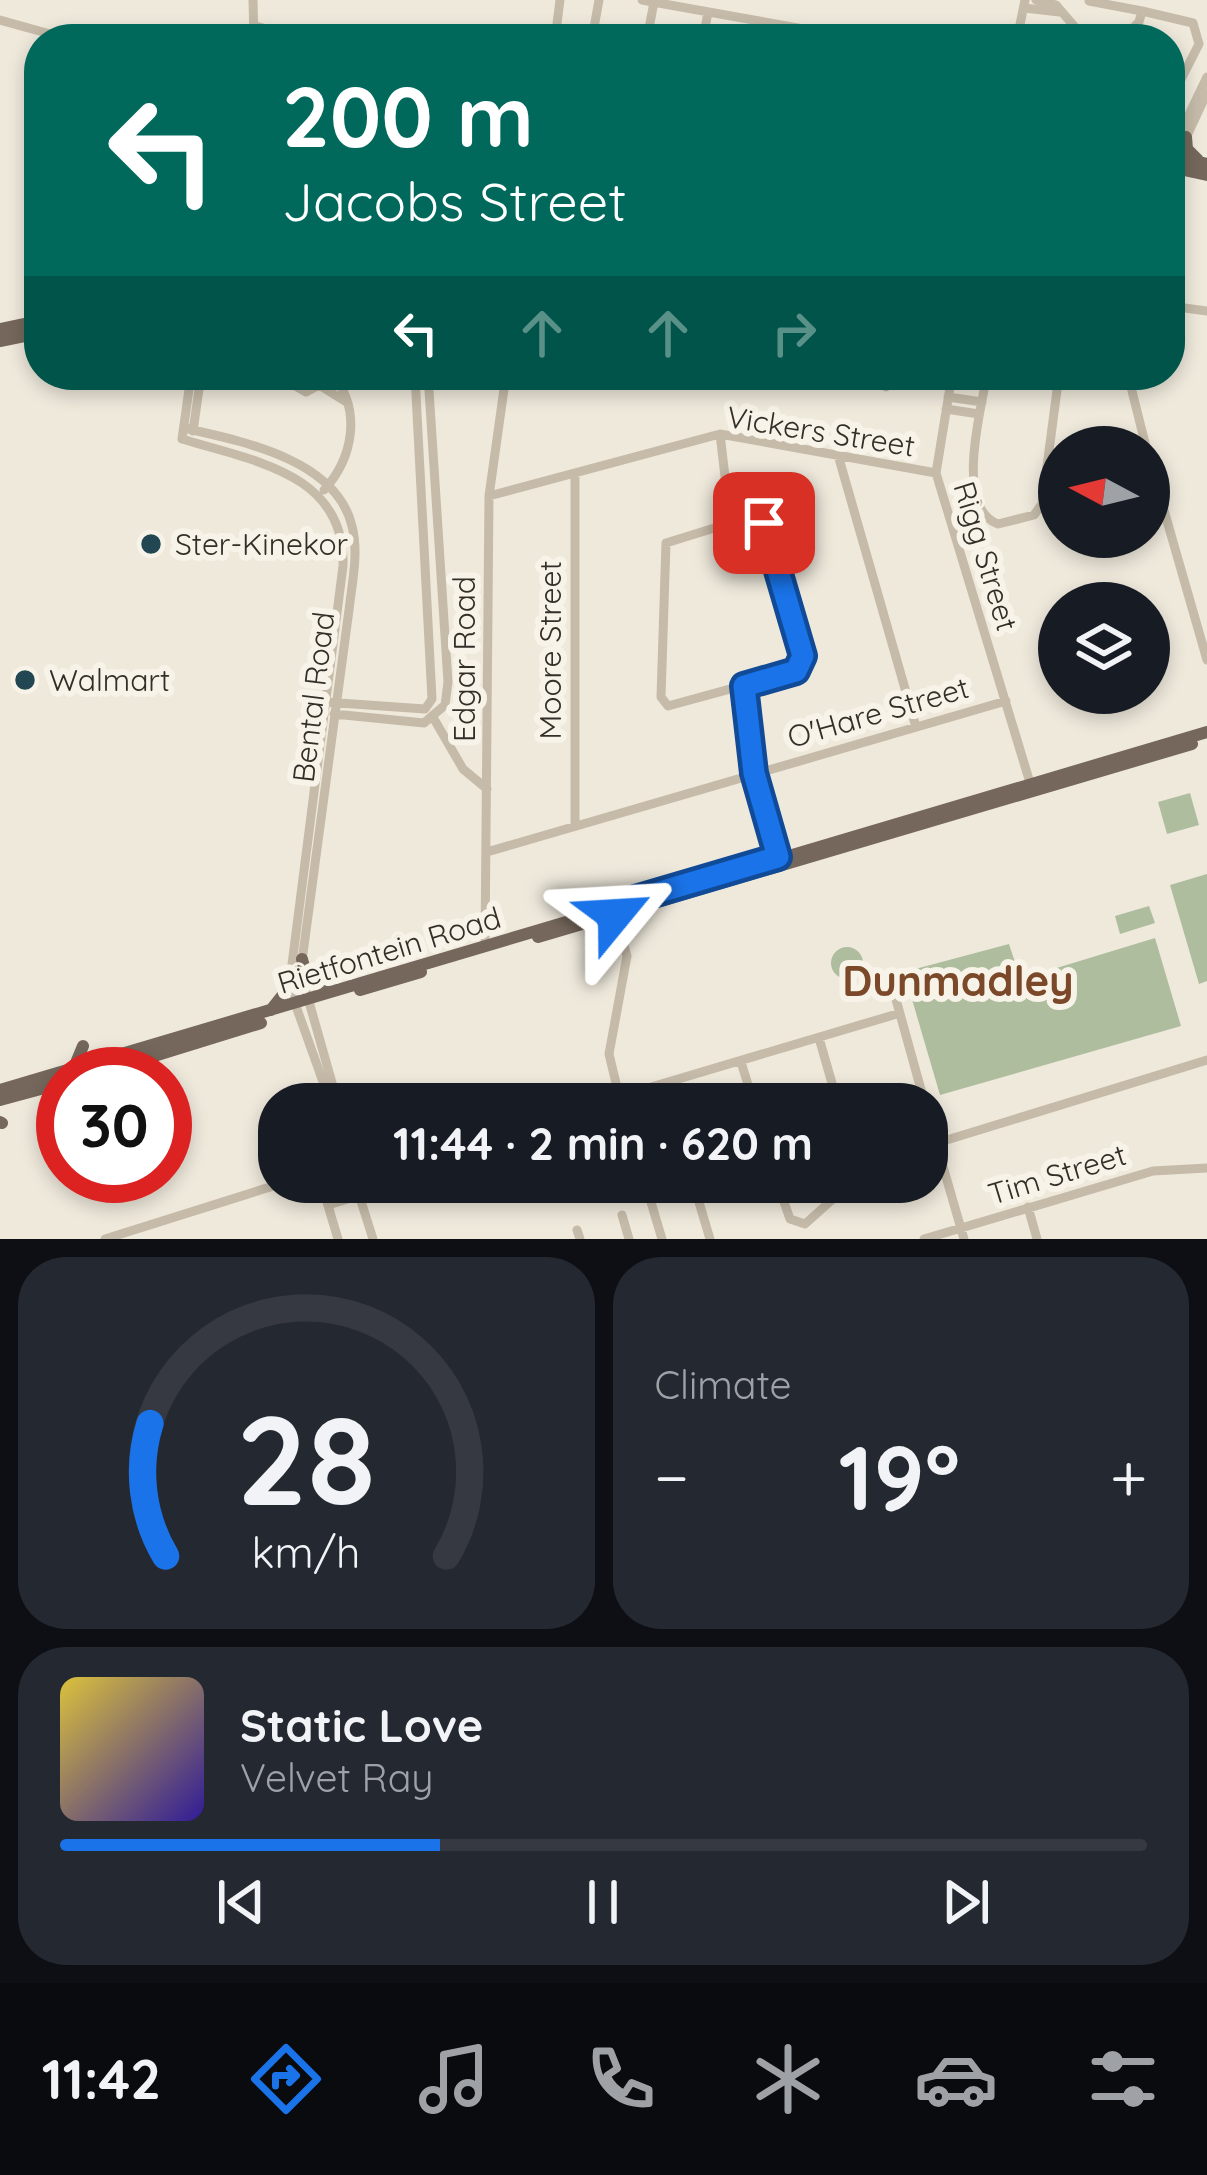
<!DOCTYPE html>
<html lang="en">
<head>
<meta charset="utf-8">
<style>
  body { margin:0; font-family:Quicksand,sans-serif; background:#242831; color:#f1f3f6; height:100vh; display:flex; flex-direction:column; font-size:45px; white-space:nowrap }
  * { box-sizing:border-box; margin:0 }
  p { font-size:39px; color:#9ea1a6 }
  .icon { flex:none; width:66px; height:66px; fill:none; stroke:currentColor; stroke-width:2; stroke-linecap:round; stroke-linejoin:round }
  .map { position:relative; height:1239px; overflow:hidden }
  .details { display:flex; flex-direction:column; gap:18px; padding:18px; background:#0d0f14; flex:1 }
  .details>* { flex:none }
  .top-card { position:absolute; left:24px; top:24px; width:1161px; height:366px; border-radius:48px; box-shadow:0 6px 18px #0003; background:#00695c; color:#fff; overflow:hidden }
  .needle { width:78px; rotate:277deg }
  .controls { position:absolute; left:1038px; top:426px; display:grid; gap:24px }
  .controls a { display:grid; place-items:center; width:132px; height:132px; border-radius:50%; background:#171b24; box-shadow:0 6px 18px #0003; font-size:60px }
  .speed { position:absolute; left:36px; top:1047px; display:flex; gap:24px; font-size:60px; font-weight:700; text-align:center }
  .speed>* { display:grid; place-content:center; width:156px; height:156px; border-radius:50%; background:#171b24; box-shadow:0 6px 18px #0003; line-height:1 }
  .speed .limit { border:18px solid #d22; background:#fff; color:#111 }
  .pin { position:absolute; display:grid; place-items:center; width:102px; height:102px; color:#fff; margin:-51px; border-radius:24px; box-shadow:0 6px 18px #0006 }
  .me { position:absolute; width:132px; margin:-66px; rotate:63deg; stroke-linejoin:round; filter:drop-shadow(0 0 9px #0008) }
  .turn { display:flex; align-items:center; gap:42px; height:252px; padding:0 60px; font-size:54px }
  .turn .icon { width:156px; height:156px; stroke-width:2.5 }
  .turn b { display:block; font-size:84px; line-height:102px }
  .lanes { display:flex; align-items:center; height:114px; padding:0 60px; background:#0003; justify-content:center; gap:60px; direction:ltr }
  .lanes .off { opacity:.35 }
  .big { font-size:90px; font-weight:700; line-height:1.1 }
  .details .tile { flex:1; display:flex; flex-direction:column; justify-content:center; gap:18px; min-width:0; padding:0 42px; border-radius:48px; background:#242831 }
  .details .dial { align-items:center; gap:0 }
  .dial svg { height:312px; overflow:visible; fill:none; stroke:#363941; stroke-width:7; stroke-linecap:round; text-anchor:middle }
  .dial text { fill:#f1f3f6; stroke:none }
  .song { display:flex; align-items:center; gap:36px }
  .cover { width:144px; height:144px; border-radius:18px; background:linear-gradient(135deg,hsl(50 70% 55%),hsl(250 70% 35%)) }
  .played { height:12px; border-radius:6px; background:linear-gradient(90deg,#1a73e8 35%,#363941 35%) }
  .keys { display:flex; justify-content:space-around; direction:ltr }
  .heat { display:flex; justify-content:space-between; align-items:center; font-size:66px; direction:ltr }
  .details .tiles { flex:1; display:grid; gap:18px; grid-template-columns:1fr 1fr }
  .tile:last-child { grid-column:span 2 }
  .trip { position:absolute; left:258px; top:1083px; width:690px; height:120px; border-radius:48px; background:#171b24; box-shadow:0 6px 18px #0003; font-weight:700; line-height:120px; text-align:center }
  .menu { display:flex; height:192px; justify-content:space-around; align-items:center; background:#090b0e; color:#9ea1a6 }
  .menu .icon { width:84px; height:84px }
  .menu .selected { color:#1a73e8 }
  .menu b { font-size:54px; color:#f1f3f6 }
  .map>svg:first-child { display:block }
  .green { fill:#aebd9e }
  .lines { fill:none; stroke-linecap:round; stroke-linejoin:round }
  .minor { stroke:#c6bba9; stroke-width:9 }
  .major { stroke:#75675b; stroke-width:12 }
  .route-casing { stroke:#114b97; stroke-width:30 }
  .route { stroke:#1a73e8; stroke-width:21 }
  .poi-dot { fill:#224752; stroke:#f7f3e8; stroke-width:4.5 }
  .labels { text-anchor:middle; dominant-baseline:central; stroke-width:12; stroke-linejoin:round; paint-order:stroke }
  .street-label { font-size:30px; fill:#342e28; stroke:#f7f3e8 }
  .poi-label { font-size:30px; fill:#342e28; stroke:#f7f3e8; text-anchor:start }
  .district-label { font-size:42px; font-weight:bold; fill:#7b4929; stroke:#f7f3e8 }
</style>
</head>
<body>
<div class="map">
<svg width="1207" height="1239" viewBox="0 0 1207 1239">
  <rect width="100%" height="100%" fill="#efe9dc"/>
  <path class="green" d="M 1190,793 L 1199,825 L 1167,834 L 1158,802 Z
    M 1207,874 L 1207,981 L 1199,984 L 1170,885 Z
    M 1149,906 L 1155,923 L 1120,934 L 1115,916 Z
    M 1155,938 L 1181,1026 L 940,1095 L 904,972 L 1009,944 L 1025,993 L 1042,988 L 1037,974 Z
    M831 963a16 16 0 1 1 32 0a16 16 0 1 1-32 0Z"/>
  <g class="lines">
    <path class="minor" d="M 253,0 L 254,39
      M 642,0 L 860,39
      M 1036,0 L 1056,5 L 1085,39
      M 1089,1 L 1142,11
      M 1024,8 L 1060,12
      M 0,20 L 68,39
      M 256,26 L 302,39
      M 555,39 L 560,0
      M 592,39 L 599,0
      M 647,39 L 654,2
      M 703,39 L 708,12
      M 1017,39 L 1025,0
      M 1122,39 L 1139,22 L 1142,11 L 1193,23 L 1199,44 L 1170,101
      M 1184,142 L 1207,93
      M 1170,154 L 1207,77
      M 1170,306 L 1207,311
      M 191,375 L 182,439 C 253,461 346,473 343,566 L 291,972 L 297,1009 L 331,1104
      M 291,375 L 294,385 L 306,392 L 319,385 L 322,375
      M 952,375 L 936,473 L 1031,786
      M 987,375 C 981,409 954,508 998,524 L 1034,515 L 1042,504 L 1059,375
      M 1128,375 L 1146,447
      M 319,385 L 348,403
      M 886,387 L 889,375
      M 948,397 L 982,402
      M 946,409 L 979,414
      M 184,428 C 241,441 336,459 352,526 C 359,553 352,583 349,610 L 302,961
      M 193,431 L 201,375
      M 720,434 L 730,519
      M 838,455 L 916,727
      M 1149,458 L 1207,660
      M 575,474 L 575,826
      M 324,490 C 353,458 362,411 333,375
      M 489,496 L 720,434 L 936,473
      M 753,516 L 764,523 L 803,663 L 796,671 L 668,706 L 661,697 L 666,543 Z
      M 744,686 L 754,774 L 779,863
      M 325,702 L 425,709 L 432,699 L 415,375
      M 334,714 L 424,723 L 445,705 L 448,682 L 428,375
      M 434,719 L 463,769 L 487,789
      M 487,852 L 1006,701
      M 614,911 L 627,956 L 609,1054 L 621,1104
      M 485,944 L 489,496 L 506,375
      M 302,977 L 338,1104
      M 892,985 L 925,1104
      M 819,1038 L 838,1104
      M 741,1062 L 754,1104
      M 664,1085 L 670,1104
      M 554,1104 L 581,1097 L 591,1104
      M 594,1104 L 897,1014
      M 927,1111 L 964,1239
      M 937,1143 L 1207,1060
      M 321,1182 L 338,1239
      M 355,1182 L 373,1239
      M 550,1182 L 553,1182
      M 645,1182 L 662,1239
      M 693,1182 L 710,1239
      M 777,1182 L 790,1219 L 805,1224 L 852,1182
      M 324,1192 L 361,1182
      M 328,1205 L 364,1194
      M 1028,1207 L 1037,1239
      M 622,1215 L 629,1239
      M 577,1230 L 580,1239
      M 105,1239 L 286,1182
      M 924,1239 L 1153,1171 L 1207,1168"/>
    <path class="major" d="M 1186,137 L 1187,149 L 1198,160
      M 1170,156 L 1207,164
      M 1170,167 L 1207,175
      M 0,329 L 39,321
      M 0,341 L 39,333
      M 599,920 L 622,933
      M 538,937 L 1192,744
      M 302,959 L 308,982 L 329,990
      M 360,990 L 421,972
      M 271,1010 L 286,991 L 291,972
      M 73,1070 L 83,1046
      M 96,1074 L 261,1023
      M 0,1090 L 1207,732
      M 0,1100 L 63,1083
      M 0,1122 L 2,1123"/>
  </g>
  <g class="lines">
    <defs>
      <path id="route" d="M 615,915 L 612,906 L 778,857 L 754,773 L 744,686 L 796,671 L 803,656 L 764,523"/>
    </defs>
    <use href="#route" class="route-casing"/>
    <use href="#route" class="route"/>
  </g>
  <g class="poi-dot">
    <circle cx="151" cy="544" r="12"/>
    <circle cx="25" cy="680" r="12"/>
  </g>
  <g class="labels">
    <g class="street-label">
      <text transform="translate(821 431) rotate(9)">Vickers Street</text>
      <text transform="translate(986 556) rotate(73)">Rigg Street</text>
      <text transform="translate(550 650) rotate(-90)">Moore Street</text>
      <text transform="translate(464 659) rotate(-90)">Edgar Road</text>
      <text transform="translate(313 697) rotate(-83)">Bental Road</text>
      <text transform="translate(878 712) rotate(-16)">O'Hare Street</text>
      <text transform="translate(389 950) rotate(-17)">Rietfontein Road</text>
      <text transform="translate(1057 1174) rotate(-17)">Tim Street</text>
    </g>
    <g class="poi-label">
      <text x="175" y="544">Ster-Kinekor</text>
      <text x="49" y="680">Walmart</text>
    </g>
    <g class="district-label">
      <text x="958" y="980">Dunmadley</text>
    </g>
  </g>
</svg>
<div class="controls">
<a><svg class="needle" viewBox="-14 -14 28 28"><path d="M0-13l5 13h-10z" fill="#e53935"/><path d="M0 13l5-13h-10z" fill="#9ea1a6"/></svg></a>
<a><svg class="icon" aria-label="layers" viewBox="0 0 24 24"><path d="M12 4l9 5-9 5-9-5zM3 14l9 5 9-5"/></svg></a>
</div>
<div class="speed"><div class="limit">30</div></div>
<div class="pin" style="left:764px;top:523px;background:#d93025"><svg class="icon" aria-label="arrive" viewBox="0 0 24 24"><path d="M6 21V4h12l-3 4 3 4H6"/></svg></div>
<svg class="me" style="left:615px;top:915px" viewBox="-20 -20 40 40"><path d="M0-17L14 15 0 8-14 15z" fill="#1a73e8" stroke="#fff" stroke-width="4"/></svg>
<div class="trip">11:44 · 2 min · 620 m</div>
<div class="top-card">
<div class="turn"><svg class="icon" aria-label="left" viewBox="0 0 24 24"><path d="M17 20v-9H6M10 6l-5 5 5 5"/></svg><div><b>200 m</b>Jacobs Street</div></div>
<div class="lanes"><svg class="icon" aria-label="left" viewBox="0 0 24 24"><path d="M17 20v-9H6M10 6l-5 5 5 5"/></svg><svg class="icon off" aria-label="ahead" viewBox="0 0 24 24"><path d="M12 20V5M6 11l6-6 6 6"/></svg><svg class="icon off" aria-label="ahead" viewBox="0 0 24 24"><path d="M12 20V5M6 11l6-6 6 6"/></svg><svg class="icon off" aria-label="right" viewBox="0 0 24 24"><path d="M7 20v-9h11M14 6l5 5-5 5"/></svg></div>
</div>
</div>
<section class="details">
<div class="tiles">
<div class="tile dial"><svg viewBox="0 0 100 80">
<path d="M14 69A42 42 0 1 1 86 69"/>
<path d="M14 69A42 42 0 0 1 10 35" stroke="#1a73e8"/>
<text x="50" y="56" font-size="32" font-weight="700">28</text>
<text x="50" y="72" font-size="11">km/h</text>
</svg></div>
<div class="tile"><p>Climate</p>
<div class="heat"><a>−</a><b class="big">19°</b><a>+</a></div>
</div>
<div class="tile">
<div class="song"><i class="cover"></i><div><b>Static Love</b><p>Velvet Ray</p></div></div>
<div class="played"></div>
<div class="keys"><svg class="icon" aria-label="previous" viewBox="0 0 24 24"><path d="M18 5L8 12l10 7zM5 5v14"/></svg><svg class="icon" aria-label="pause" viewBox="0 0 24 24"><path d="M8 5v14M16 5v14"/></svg><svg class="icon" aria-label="next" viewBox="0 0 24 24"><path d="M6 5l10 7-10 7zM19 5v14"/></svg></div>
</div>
</div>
</section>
<nav class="menu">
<b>11:42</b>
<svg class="icon selected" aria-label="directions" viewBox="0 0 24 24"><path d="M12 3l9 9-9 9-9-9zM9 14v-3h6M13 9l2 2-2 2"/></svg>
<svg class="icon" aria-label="music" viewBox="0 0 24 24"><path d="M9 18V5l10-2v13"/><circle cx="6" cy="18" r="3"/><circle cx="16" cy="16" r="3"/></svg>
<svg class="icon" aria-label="phone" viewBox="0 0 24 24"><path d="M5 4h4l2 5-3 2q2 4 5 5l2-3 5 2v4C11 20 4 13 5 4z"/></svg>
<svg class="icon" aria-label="climate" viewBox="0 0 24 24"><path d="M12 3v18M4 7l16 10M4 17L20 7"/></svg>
<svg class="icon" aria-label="car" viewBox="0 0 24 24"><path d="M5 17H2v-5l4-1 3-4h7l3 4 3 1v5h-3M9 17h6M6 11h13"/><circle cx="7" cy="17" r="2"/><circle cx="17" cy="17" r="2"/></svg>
<svg class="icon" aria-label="filters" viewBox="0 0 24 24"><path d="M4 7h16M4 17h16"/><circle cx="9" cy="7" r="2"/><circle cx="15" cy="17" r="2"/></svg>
</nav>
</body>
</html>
